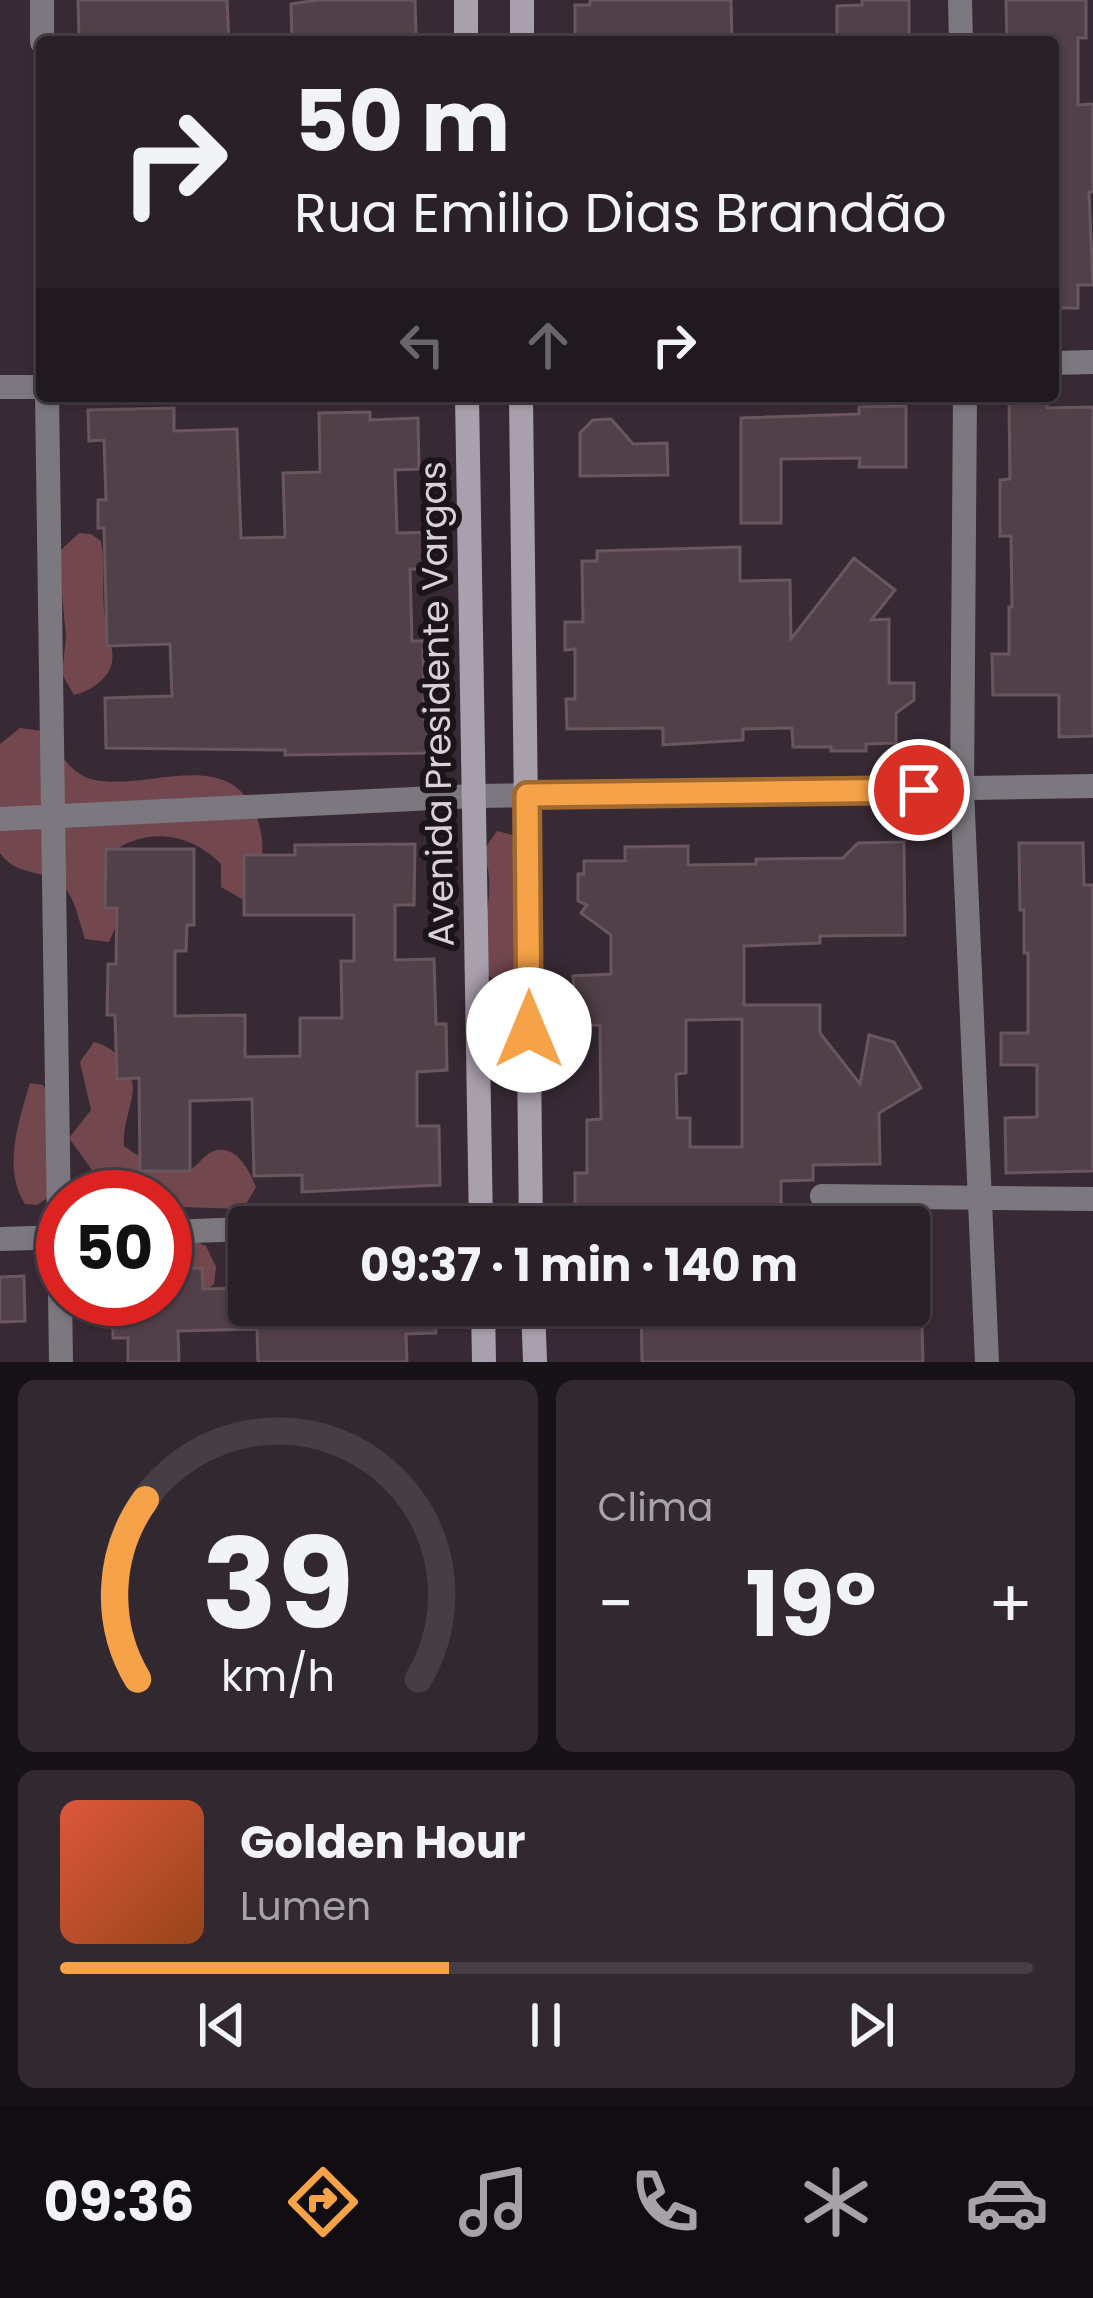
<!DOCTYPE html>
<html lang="es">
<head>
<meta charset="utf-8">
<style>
  body { margin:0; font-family:Poppins,sans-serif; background:#322830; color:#f1f3f6; height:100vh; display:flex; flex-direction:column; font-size:45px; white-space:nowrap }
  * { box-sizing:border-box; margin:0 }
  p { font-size:39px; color:#a5a3a8 }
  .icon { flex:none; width:66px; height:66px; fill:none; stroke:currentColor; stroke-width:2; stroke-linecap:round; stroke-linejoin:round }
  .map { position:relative; height:1362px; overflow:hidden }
  .panel { display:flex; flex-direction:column; gap:18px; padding:18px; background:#171216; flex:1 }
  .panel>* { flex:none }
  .guide { position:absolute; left:36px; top:36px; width:1023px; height:366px; border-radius:12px; box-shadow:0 3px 9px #0004,0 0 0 3px #463e45; background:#2a2028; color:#f1f3f6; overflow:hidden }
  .speed { position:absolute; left:36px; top:1170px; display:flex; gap:24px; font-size:60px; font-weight:700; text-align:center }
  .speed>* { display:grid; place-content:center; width:156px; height:156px; border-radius:50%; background:#2a2028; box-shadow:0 3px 9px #0004,0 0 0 3px #463e45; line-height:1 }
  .speed .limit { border:18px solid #d22; background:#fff; color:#111 }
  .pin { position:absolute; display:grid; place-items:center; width:102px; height:102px; color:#fff; margin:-51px; border:6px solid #fff; border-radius:50%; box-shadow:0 3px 12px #0007 }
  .me { position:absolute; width:132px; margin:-66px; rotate:0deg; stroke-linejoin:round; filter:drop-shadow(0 0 9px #0008) }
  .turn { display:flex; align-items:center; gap:42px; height:252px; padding:0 60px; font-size:54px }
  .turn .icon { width:156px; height:156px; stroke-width:2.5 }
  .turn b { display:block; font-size:84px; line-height:102px }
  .lanes { display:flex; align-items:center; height:114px; padding:0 60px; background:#0003; justify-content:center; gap:60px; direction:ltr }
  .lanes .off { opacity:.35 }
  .big { font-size:90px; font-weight:700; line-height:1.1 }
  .panel .tile { flex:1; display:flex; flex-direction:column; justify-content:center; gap:18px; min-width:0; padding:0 42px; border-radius:18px; background:#322830 }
  .panel .dial { align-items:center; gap:0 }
  .dial svg { height:312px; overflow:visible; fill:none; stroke:#463e45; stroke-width:7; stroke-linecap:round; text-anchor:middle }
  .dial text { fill:#f1f3f6; stroke:none }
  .song { display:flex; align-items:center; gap:36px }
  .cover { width:144px; height:144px; border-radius:18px; background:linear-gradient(135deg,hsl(10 70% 55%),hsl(20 70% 35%)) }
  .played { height:12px; border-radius:6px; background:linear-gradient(90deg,#f6a248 40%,#463e45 40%) }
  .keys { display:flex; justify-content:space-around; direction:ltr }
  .heat { display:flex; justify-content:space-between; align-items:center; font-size:66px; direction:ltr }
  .panel .tiles { flex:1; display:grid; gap:18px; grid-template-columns:1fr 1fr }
  .tile:last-child { grid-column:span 2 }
  .trip { position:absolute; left:228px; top:1206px; width:702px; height:120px; border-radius:12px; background:#2a2028; box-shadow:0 3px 9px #0004,0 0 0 3px #463e45; font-weight:700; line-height:120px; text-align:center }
  .menu { display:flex; height:192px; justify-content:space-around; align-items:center; background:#110d10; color:#a5a3a8 }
  .menu .icon { width:84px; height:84px }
  .menu .current { color:#f6a248 }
  .menu b { font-size:54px; color:#f1f3f6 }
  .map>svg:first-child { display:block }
  .green { fill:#73474e }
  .building { fill:#524048; stroke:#69565e; stroke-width:3; fill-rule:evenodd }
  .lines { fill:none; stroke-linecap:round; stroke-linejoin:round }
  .minor { stroke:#7c787f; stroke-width:24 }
  .secondary { stroke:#a8a0ac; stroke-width:24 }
  .route-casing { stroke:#a0692f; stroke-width:30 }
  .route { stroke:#f6a248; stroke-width:21 }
  .labels { text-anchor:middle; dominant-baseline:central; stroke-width:12; stroke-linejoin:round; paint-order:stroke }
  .street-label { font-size:36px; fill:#dad1d8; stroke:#1b151a }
</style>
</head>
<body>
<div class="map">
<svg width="1093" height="1362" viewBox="0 0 1093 1362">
  <rect width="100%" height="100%" fill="#382a35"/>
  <path class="green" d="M 79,533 L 91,534 L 101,541 C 106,567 101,592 105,618 C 107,634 116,651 111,666 C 106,681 88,692 74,695 L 62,674 L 66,637 L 59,563 L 61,550 Z
    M 20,728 L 43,731 C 60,750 69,775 95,780 C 152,791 233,743 258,821 C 268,852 260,872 242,899 L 221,887 L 221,864 C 191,834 151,827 115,850 L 119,919 L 109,942 L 85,939 C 80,924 76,903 67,891 C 50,866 18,880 0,853 L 0,744 Z
    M 497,831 L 521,837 L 517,1019 L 506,1025 C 496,1011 502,1002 498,988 C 495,977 485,977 484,965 C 479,925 499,891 483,851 Z
    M 94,1042 C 105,1045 110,1048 118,1056 C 149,1087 121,1111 124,1146 L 144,1160 L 190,1170 C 199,1165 204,1154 214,1151 C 236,1144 249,1170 256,1187 L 243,1209 L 180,1207 L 165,1215 L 165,1197 L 94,1197 L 92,1170 L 69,1138 L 91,1110 L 80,1062 Z
    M 30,1083 L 43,1085 L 60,1117 L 51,1188 L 46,1199 L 37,1205 L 25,1204 C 2,1169 19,1120 30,1083 Z
    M 165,1228 L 206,1246 L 216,1267 L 214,1284 L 205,1291 L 173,1263 L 165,1264 Z"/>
  <path class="building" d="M 78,0 L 227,0 L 229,42 L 159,42 L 159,35 L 79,38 Z
    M 318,0 L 415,0 L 416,35 L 292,42 L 291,4 Z
    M 590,0 L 731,0 L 732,42 L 575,42 L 575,5 L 590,5 Z
    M 862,0 L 909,0 L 909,36 L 837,36 L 837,6 L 862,5 Z
    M 1006,0 L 1086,0 L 1086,38 L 1078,38 L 1078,105 L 1093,104 L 1093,192 L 1089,192 L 1093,285 L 1078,285 L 1078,308 L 1053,308 L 1053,42 L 1007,42 Z
    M 1047,400 L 1047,408 L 1093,407 L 1093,736 L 1059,737 L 1059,695 L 993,695 L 992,654 L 1009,654 L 1009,607 L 1012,607 L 1011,536 L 1000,536 L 1000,480 L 1010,479 L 1009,401 Z
    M 906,406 L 906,467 L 859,467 L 860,458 L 781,459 L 781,523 L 741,523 L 741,418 L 859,414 L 859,407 Z
    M 174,408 L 174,431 L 237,429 L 241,538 L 285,537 L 283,473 L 320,472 L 319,413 L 370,412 L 370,420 L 418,418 L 419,469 L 395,470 L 397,533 L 434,532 L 435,569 L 410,569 L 412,641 L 423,641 L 424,719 L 435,719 L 436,753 L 285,755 L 285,750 L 106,748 L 105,698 L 172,696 L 170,644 L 107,646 L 104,528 L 98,528 L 98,500 L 106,500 L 104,440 L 89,441 L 88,410 Z
    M 611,419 L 633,444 L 667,443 L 668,475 L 580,476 L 580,433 L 593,420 Z
    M 740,547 L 740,581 L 790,580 L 791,639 L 854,558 L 895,590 L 871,620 L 889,619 L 889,683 L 914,683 L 914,700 L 896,713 L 896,743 L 866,744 L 866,751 L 831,751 L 831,747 L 793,747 L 792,728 L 743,729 L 743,740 L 663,745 L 663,728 L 567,729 L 566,699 L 575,699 L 575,649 L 565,650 L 565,622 L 583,622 L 582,561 L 597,561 L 597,551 Z
    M 904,842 L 905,935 L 820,936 L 820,943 L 744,946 L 744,1005 L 820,1005 L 820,1033 L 860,1084 L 869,1035 L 894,1042 L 921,1088 L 879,1113 L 880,1164 L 813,1165 L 813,1180 L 781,1181 L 781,1217 L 748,1218 L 748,1227 L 712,1227 L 711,1218 L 664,1219 L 664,1227 L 583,1227 L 583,1205 L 575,1205 L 575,1173 L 587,1173 L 587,1120 L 601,1119 L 600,1025 L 564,1027 L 563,991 L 574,991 L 573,976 L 611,974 L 611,935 L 581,913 L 587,905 L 578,901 L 578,874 L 584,874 L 584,861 L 625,861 L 625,847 L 688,846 L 688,865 L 756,864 L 756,859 L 843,858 L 858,843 ZM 742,1019 L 742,1147 L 690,1147 L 690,1118 L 677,1118 L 676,1074 L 686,1073 L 686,1020 Z
    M 1019,843 L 1083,843 L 1084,885 L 1093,885 L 1093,1171 L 1006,1173 L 1005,1118 L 1037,1117 L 1037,1065 L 1001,1065 L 1001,1033 L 1028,1033 L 1028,953 L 1024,953 L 1024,910 L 1020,910 Z
    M 415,844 L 414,905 L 395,905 L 395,960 L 434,959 L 436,1024 L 446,1024 L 447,1070 L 417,1072 L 417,1126 L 439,1126 L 440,1185 L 302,1192 L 302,1175 L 254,1176 L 252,1099 L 190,1101 L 190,1171 L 140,1171 L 139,1078 L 117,1079 L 115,1015 L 107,1015 L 108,964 L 116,964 L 117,908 L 105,908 L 106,849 L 194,849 L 194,925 L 187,925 L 186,951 L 175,951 L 175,1016 L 245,1015 L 245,1057 L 300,1056 L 300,1018 L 342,1018 L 341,961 L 354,961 L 354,915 L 244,915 L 244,855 L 295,855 L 295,845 Z
    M 202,1268 L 203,1289 L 249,1288 L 249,1305 L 435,1305 L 436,1333 L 406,1334 L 407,1362 L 258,1362 L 257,1329 L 178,1331 L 179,1362 L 128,1362 L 128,1338 L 113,1338 L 112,1299 L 165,1299 L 165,1269 Z
    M 24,1276 L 25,1321 L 0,1322 L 0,1277 Z
    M 641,1305 L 708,1305 L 708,1319 L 731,1319 L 731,1326 L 788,1325 L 788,1315 L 835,1315 L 835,1305 L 876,1305 L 877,1326 L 922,1325 L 923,1362 L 642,1362 Z"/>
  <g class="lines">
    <path class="minor" d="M 42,0 L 42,42
      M 960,0 L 961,42
      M 1053,363 L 1093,362
      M 0,387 L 42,387
      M 47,396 L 61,1362
      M 965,396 L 962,790 L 987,1362
      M 0,819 L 475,796 L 1093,786
      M 822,1196 L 1093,1199
      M 288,1227 L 531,1218
      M 165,1232 L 249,1229
      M 0,1239 L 63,1237"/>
    <path class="secondary" d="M 466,0 L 466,42
      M 522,42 L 522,0
      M 467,396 L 481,1227
      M 521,396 L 531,1227
      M 483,1305 L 484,1362
      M 533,1305 L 535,1362"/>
  </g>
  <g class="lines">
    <defs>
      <path id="route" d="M 529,1030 L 527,795 L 919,790"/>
    </defs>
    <use href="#route" class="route-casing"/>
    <use href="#route" class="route"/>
  </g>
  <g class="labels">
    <g class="street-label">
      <text transform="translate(437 704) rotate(-91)">Avenida Presidente Vargas</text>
    </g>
  </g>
</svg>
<div class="speed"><div class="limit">50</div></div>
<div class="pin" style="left:919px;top:790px;background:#d93025"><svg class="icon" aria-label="arrive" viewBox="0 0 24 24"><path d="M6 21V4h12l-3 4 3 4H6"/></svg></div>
<svg class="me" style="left:529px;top:1030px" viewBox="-20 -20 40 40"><circle r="19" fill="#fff"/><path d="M0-13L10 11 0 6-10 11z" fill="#f6a248"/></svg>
<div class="trip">09:37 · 1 min · 140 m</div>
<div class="guide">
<div class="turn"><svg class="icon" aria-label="right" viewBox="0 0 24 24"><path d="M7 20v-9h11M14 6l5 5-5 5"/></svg><div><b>50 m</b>Rua Emilio Dias Brandão</div></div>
<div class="lanes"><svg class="icon off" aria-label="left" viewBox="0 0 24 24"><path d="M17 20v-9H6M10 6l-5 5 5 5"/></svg><svg class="icon off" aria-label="ahead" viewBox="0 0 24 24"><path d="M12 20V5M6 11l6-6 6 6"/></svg><svg class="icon" aria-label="right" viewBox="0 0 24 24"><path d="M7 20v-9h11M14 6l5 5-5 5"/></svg></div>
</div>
</div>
<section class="panel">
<div class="tiles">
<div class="tile dial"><svg viewBox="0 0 100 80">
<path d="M14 69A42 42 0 1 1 86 69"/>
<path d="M14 69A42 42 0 0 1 16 23" stroke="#f6a248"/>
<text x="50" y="56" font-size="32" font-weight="700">39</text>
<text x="50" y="72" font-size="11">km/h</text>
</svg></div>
<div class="tile"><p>Clima</p>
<div class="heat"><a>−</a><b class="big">19°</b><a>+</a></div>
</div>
<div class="tile">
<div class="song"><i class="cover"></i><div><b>Golden Hour</b><p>Lumen</p></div></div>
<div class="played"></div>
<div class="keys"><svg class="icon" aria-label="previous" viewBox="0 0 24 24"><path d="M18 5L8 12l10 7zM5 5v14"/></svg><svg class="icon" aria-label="pause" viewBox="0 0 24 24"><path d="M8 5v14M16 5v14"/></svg><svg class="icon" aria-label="next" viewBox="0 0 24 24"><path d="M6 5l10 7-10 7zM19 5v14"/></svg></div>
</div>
</div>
</section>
<nav class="menu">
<b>09:36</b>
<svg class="icon current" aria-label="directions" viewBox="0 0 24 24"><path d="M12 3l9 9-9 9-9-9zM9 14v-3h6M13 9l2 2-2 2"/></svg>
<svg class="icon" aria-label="music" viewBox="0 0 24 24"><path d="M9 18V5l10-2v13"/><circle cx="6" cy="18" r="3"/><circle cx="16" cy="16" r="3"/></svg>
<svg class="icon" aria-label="phone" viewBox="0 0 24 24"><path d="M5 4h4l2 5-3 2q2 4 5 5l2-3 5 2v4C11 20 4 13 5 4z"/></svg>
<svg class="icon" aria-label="climate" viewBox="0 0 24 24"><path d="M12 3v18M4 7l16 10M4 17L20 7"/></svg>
<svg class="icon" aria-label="car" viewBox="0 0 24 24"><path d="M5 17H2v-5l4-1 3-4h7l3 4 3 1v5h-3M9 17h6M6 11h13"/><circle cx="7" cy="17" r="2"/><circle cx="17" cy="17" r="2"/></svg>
</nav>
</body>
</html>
